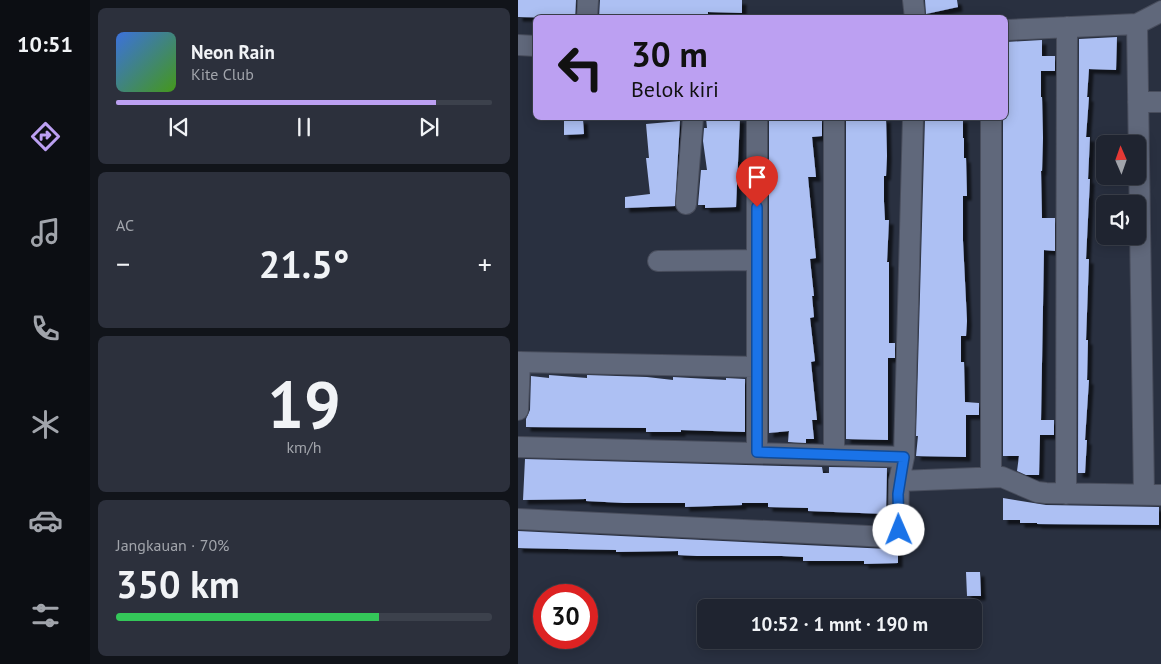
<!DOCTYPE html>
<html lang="id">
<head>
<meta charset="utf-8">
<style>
  body { margin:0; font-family:"PT Sans",sans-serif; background:#2c303c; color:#f1f3f6; height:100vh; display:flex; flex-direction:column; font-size:19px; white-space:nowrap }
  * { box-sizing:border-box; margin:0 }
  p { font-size:16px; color:#a1a4ab }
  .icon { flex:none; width:28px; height:28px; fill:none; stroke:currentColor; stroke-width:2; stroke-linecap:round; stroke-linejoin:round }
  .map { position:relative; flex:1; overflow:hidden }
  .panel { display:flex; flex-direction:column; gap:8px; padding:8px; background:#11141a; width:428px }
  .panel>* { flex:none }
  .guide { position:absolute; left:15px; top:15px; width:475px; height:105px; border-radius:8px; box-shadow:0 2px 12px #0003,0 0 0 1px #3c414c; background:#bca0f2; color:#111; overflow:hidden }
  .needle { width:32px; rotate:358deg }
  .buttons { position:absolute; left:578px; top:135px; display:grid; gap:10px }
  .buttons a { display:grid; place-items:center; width:50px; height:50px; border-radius:8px; background:#1f2430; box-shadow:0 2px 12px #0003,0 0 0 1px #3c414c; font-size:25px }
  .speed { position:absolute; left:15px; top:584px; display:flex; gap:10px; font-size:25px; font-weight:700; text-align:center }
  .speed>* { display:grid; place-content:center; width:65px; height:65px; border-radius:50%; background:#1f2430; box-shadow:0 2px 12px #0003,0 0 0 1px #3c414c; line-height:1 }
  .speed .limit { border:8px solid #d22; background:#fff; color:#111 }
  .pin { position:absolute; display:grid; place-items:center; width:42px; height:42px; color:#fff; margin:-51px -21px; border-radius:50% 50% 50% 0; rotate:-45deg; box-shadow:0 0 5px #0007 }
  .pin .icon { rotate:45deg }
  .me { position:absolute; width:55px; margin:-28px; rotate:359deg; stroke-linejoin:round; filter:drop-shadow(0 0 4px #0008) }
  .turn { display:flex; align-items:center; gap:18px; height:105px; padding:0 15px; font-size:22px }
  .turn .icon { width:65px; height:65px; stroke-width:2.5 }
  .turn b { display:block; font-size:35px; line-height:42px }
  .big { font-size:38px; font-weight:700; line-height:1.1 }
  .panel .tile { flex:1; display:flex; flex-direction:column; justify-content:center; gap:8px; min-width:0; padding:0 18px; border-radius:8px; background:#2c303c }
  .panel .dial { align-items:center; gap:0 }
  .dial b { font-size:65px; line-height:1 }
  .song { display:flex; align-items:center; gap:15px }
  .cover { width:60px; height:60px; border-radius:8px; background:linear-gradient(135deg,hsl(220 70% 55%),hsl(100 70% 35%)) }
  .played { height:5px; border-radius:2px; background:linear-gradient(90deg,#bca0f2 85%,#3c414c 85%) }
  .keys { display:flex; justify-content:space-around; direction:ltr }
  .heat { display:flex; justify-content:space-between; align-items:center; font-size:28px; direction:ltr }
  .charge { height:8px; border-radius:4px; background:linear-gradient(90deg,#34c759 70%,#3c414c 0) }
  .trip { position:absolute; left:179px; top:599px; width:285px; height:50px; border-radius:8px; background:#1f2430; box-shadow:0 2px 12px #0003,0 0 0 1px #3c414c; font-weight:700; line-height:50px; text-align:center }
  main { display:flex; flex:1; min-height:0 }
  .menu { display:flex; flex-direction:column; width:90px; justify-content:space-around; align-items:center; background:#0c0e13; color:#a1a4ab }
  .menu .icon { width:35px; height:35px }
  .menu .current { color:#bca0f2 }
  .menu b { font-size:22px; color:#f1f3f6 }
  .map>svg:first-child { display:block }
  .building { fill:#adc0f3; filter:url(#shadow) }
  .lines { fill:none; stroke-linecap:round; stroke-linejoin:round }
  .minor-casing { stroke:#484d5c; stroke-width:22 }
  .minor { stroke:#60687b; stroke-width:20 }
  .route-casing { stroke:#114b97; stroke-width:12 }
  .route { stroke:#1a73e8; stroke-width:9 }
</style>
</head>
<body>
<main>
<nav class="menu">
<b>10:51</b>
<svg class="icon current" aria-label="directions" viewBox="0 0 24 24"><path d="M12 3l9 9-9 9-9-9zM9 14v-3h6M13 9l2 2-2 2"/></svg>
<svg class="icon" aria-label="music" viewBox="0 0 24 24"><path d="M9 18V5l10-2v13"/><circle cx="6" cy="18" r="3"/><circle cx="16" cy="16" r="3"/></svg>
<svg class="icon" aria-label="phone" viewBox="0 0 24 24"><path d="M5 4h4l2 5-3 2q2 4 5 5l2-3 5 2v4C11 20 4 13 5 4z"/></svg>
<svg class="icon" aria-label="climate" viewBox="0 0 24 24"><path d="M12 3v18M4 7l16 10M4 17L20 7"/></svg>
<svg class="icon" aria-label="car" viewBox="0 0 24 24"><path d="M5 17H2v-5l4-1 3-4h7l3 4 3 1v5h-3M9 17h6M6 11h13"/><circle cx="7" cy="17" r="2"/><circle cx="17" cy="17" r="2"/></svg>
<svg class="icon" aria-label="filters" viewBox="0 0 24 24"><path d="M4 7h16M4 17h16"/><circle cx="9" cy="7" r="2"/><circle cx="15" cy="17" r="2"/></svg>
</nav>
<section class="panel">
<div class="tile">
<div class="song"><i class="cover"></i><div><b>Neon Rain</b><p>Kite Club</p></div></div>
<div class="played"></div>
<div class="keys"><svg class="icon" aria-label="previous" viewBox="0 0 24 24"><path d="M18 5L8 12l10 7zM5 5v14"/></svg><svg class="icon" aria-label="pause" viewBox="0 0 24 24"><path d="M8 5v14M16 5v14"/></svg><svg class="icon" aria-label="next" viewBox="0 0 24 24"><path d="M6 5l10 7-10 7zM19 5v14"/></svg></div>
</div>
<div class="tile"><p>AC</p>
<div class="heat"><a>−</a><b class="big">21.5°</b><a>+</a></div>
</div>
<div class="tile dial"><b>19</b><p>km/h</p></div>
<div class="tile"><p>Jangkauan · 70%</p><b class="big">350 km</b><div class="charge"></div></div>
</section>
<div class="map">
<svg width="644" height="664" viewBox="0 0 644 664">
  <defs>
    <filter id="shadow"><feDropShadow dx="4.5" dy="4.5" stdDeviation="1" flood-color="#0009"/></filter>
  </defs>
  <rect width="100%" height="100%" fill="#293040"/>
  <path class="building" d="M 0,0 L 58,0 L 57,18 L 0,17 Z
    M 82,0 L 224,0 L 224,13 L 190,12 L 190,16 L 155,15 L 155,17 L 81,18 Z
    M 407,0 L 439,0 L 440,7 L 408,14 Z
    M 599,37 L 598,70 L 571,69 L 569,97 L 571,97 L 568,137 L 572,137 L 570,179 L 572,179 L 568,259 L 571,259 L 568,340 L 570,340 L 569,380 L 571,380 L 567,440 L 569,440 L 567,473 L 560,473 L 561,39 Z
    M 524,40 L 524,56 L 537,56 L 537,71 L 523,71 L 523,97 L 524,97 L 525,138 L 524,171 L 523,171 L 524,218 L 537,218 L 537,251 L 526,250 L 523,420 L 536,420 L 536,435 L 522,435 L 521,475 L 508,475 L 499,471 L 501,456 L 485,456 L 485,119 L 488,119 L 488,42 Z
    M 188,118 L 222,118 L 218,207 L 187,208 L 187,205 L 180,205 L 183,170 L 189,170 L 185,141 L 186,128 L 189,128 Z
    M 251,118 L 304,118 L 304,136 L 294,137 L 298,177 L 290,177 L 298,258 L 292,259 L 296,296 L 294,296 L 296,317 L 292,318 L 297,361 L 293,362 L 299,420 L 294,420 L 296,439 L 288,439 L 288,443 L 270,442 L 271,431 L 251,433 Z
    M 328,118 L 368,118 L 369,156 L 368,176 L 366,176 L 366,202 L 367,220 L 371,220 L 369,262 L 371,262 L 371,343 L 377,343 L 377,358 L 370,358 L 370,440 L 328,439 Z
    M 407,118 L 445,118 L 445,138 L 446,138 L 446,158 L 448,158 L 449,196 L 445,196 L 445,241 L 449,321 L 448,336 L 443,336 L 443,362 L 446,362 L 447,402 L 461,403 L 461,415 L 448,415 L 448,457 L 398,456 L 400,436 L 398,436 Z
    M 65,119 L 66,134 L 46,135 L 46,120 Z
    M 162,121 L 157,206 L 107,208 L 107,197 L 132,194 L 128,158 L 131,158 L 128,124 Z
    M 31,375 L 69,378 L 69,375 L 129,377 L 155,380 L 155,377 L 208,380 L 208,378 L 227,379 L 227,432 L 163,430 L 163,432 L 128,432 L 128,428 L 8,427 L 8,419 L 12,410 L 13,376 L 31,378 Z
    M 7,459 L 304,467 L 305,473 L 311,473 L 311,467 L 369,468 L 368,514 L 290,511 L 290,508 L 250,507 L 250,503 L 224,503 L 224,505 L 167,507 L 167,503 L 106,503 L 68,501 L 68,499 L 5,500 Z
    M 485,498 L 528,505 L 641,507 L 641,525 L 519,524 L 519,523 L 502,523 L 502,520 L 485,520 Z
    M 0,531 L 370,549 L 380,546 L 380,563 L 346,564 L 346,561 L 285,561 L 285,557 L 264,556 L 179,556 L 160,555 L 160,551 L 98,552 L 98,550 L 0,548 Z
    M 448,572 L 462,572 L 463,596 L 449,596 Z"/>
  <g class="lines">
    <defs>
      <path id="minor" d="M 395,0 L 397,18
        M 69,18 L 70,0
        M 619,24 L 626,494
        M 488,30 L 619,24 L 644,11
        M 0,45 L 18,46
        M 620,102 L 644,102
        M 316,118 L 316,455
        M 473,118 L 473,477
        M 168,204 L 175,118
        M 140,261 L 239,260
        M 0,362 L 239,367
        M 0,410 L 2,362
        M 0,447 L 386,457
        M 239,452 L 239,118
        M 381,481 L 484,477 L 519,492 L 528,493 L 644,495
        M 548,494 L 549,27
        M 0,519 L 371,537 L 380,533 L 381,481 L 386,457 L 395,118"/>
    </defs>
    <use href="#minor" class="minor-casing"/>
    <use href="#minor" class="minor"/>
  </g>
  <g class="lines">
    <defs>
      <path id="route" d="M 239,207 L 239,452 L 386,457 L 380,494 L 381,530"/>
    </defs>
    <use href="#route" class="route-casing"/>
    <use href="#route" class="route"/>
  </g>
</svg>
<div class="buttons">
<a><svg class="needle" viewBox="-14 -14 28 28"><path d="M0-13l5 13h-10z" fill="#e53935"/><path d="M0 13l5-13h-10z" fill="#a1a4ab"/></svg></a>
<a><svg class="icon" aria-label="sound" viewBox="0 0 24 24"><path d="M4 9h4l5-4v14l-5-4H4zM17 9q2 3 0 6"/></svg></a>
</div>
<div class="speed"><div class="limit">30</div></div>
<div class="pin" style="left:239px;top:207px;background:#d93025"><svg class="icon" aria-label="arrive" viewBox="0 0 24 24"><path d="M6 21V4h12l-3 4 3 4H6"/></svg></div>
<svg class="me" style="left:381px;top:530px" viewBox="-20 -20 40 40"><circle r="19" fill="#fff"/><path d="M0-13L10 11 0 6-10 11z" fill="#1a73e8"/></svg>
<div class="trip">10:52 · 1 mnt · 190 m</div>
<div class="guide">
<div class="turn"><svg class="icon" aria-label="left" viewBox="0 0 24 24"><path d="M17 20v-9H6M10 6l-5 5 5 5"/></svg><div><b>30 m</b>Belok kiri</div></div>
</div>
</div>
</main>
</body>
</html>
